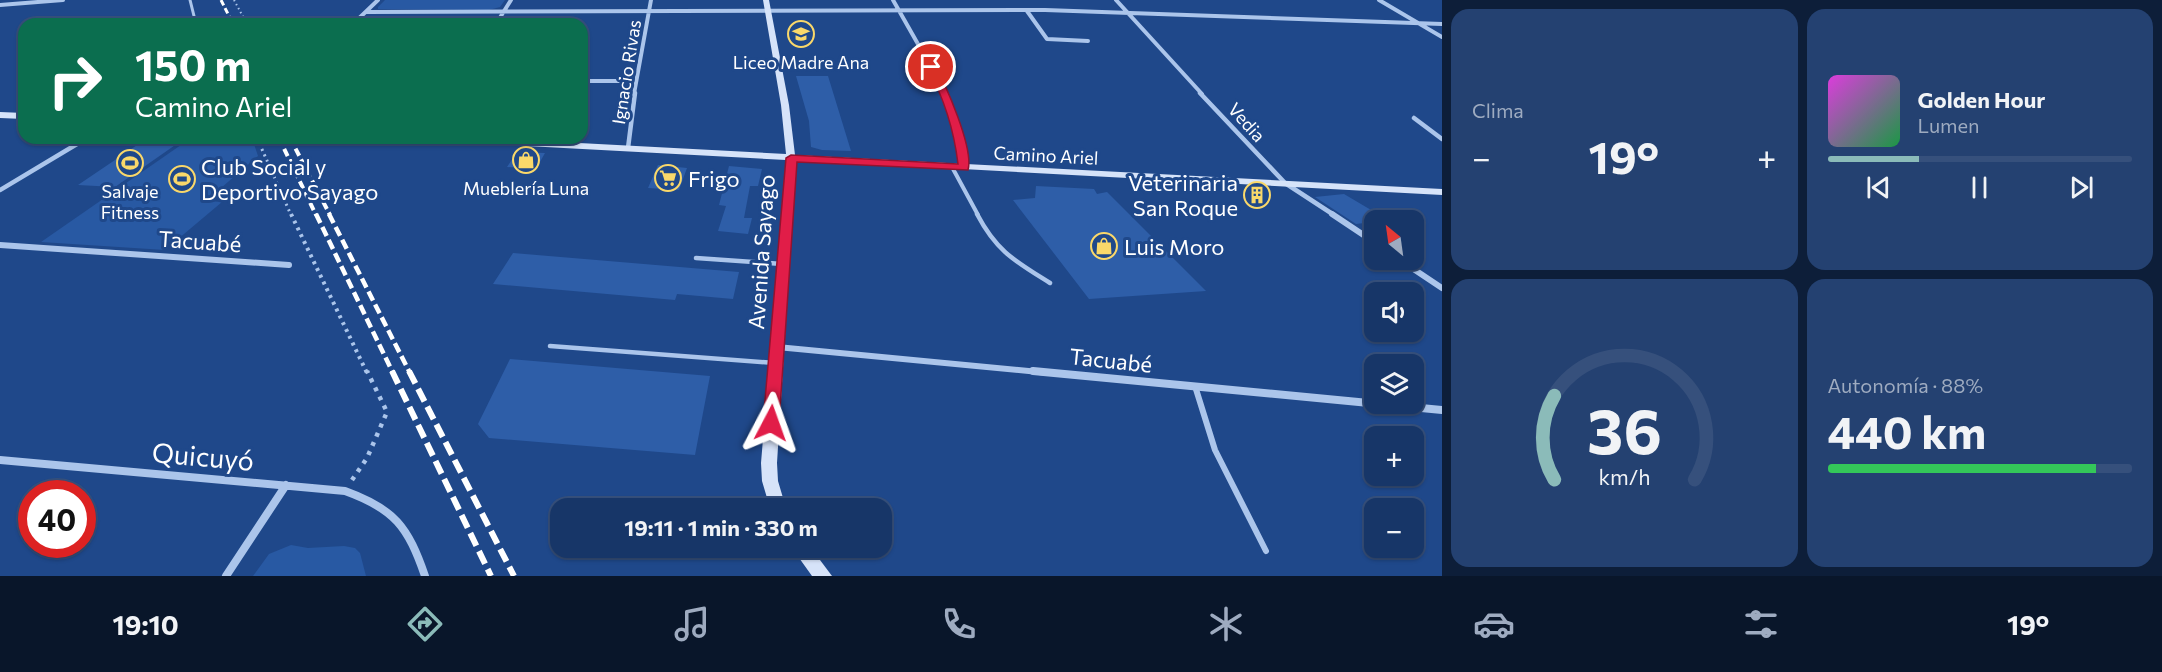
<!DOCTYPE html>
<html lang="es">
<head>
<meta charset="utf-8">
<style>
  body { margin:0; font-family:Commissioner,sans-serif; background:#244171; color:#f1f3f6; height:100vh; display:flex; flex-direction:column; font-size:22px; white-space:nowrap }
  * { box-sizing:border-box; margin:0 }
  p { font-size:20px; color:#9eabc0 }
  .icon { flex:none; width:33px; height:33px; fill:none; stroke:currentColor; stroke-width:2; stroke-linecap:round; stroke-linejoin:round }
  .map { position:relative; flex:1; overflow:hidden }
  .drawer { display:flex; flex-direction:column; gap:9px; padding:9px; background:#0d1e39; width:720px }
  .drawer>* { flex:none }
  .banner { position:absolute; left:18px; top:18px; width:570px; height:126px; border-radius:18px; box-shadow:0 2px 4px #0004,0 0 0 2px #36507c; background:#0b6e4f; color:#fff; overflow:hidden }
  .needle { width:39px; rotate:331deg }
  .fabs { position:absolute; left:1364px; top:210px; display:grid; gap:12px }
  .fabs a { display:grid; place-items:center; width:60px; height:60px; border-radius:12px; background:#173668; box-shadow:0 2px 4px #0004,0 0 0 2px #36507c; font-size:30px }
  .speed { position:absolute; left:18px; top:480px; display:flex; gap:12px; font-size:30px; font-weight:700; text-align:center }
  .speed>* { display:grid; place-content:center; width:78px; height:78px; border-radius:50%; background:#173668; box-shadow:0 2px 4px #0004,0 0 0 2px #36507c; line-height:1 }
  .speed .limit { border:9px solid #d22; background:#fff; color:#111 }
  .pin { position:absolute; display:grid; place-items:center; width:51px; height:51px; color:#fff; margin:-26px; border:3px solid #fff; border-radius:50%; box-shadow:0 2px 6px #0007 }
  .me { position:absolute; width:66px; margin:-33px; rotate:4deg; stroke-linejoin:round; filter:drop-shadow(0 0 4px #0008) }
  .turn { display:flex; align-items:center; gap:21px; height:126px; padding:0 18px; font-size:27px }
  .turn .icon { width:78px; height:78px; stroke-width:2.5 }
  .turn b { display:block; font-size:42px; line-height:51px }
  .big { font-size:45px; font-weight:700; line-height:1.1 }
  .drawer .widget { flex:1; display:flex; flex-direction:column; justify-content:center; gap:9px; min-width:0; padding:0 21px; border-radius:18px; background:#244171 }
  .drawer .dial { align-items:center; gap:0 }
  .dial svg { height:156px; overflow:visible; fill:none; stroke:#36507c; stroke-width:7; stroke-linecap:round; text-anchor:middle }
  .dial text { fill:#f1f3f6; stroke:none }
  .song { display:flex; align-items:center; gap:18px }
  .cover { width:72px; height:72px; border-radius:9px; background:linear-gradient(135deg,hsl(300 70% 55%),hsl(140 70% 35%)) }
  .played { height:6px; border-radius:3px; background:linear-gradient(90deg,#8bbbb9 30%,#36507c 30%) }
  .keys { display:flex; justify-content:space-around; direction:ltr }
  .heat { display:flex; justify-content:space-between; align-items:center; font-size:33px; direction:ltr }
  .charge { height:9px; border-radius:4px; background:linear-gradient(90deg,#34c759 88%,#36507c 0) }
  .drawer .tiles { flex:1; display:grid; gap:9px; grid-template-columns:repeat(2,1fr) }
  .trip { position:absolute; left:550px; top:498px; width:342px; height:60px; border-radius:18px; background:#173668; box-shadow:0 2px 4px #0004,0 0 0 2px #36507c; font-weight:700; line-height:60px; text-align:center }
  .menu { display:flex; height:96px; justify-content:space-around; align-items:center; background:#09162a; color:#9eabc0 }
  .menu .icon { width:42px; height:42px }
  .menu .active { color:#8bbbb9 }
  .menu b { font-size:27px; color:#f1f3f6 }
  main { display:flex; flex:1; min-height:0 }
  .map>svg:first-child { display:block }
  .green { fill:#2859a3 }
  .building { fill:#2e5ea8 }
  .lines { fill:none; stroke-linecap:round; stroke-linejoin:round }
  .path-far3 { stroke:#abc5eb; stroke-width:2; stroke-dasharray:1.5 3; stroke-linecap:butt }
  .path-far2 { stroke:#abc5eb; stroke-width:3; stroke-dasharray:2 4; stroke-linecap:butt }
  .path-far1 { stroke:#abc5eb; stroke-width:4; stroke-dasharray:3 4.5; stroke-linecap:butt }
  .path { stroke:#abc5eb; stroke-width:4.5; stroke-dasharray:4 6; stroke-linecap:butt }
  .lane-far3 { stroke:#abc5eb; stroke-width:3 }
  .lane-far2 { stroke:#abc5eb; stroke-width:4 }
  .lane-far1 { stroke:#abc5eb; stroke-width:4.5 }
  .lane { stroke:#abc5eb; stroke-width:6 }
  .street-far3 { stroke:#abc5eb; stroke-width:4 }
  .street-far2 { stroke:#abc5eb; stroke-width:4.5 }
  .street-far1 { stroke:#abc5eb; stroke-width:6 }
  .street { stroke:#abc5eb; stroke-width:8 }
  .secondary { fill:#d6e3f9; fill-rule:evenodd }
  .rail-far3 { stroke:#fff; stroke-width:3; stroke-dasharray:6 3; stroke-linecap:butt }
  .rail-far2 { stroke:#fff; stroke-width:4; stroke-dasharray:8 4; stroke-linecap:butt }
  .rail-far1 { stroke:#fff; stroke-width:4.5; stroke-dasharray:10 4.5; stroke-linecap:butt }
  .rail { stroke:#fff; stroke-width:6; stroke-dasharray:14 6; stroke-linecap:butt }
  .route { fill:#e11d48; stroke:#92132f; stroke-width:1.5 }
  .labels { text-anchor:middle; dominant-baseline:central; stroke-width:6; stroke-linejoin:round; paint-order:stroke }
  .far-poi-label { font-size:18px; fill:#fff; stroke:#1f488a }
  .far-street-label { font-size:18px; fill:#fff; stroke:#1f488a }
  .poi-label { font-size:22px; fill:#fff; stroke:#1f488a; text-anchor:start }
  .street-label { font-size:22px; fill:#fff; stroke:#1f488a }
  .near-street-label { font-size:27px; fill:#fff; stroke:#1f488a }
</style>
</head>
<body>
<main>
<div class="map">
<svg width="1442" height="576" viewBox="0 0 1442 576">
  <rect width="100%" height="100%" fill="#1f488a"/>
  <path class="green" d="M 385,0 L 505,0 L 500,7 L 489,10 L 378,9 L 378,7 Z
    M 191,138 L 252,138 L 258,156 L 206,201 L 222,202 L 165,250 L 41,242 Z
    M 291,545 L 308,548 L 344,546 L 355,548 L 360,553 L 366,576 L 253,576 L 269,554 Z"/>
  <path class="building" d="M 796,76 L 828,76 L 851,151 L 822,150 L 811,147 L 809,121 Z
    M 146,139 L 181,141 L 115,187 L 78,185 Z
    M 517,152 L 545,153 L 536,169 L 507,167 Z
    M 658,165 L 687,168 L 679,190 L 648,188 Z
    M 729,166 L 762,169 L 758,186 L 750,186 L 744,218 L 752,218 L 748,234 L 718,231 L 726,206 L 719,205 Z
    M 1036,186 L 1094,189 L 1097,194 L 1107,192 L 1206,291 L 1089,299 L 1013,200 L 1035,198 Z
    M 1344,194 L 1388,220 L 1356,224 L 1315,197 Z
    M 513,253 L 739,272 L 733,299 L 677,294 L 675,300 L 493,284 Z
    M 510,359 L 710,376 L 695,455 L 489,438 L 478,424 Z"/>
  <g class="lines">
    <path class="path-far3" d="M 234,0 L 247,24"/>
    <path class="path-far2" d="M 257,138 L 291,215"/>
    <path class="path-far1" d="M 291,214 L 367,373"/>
    <path class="path" d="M 352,480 L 367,458 L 387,412 L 367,371"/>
    <path class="lane-far3" d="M 190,0 L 196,24"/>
    <path class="lane-far2" d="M 952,167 L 978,215"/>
    <path class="lane-far1" d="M 977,214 C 997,252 1015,261 1050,283
      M 696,258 L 782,264
      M 550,346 L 775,363"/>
    <path class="lane" d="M 1195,386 L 1215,450 L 1266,551"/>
    <path class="street-far3" d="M 893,0 L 927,60 L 943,94
      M 1116,0 L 1202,94
      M 1379,0 L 1442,37
      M 0,5 L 63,0
      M 1027,11 L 1047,39 L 1088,41
      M 366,12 L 1045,10 L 1442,24
      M 353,24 L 378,0
      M 496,24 L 511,0
      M 582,81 L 636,81
      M 634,94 L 651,0"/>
    <path class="street-far2" d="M 943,93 L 954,122 L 964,167
      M 1200,93 L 1285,183 L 1334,215
      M 1414,118 L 1442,139
      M 628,148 L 635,93
      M 0,190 L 87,138"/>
    <path class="street-far1" d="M 1332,214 L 1374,242
      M 0,245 L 289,265
      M 1400,260 L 1442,288
      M 777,347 L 1049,373"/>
    <path class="street" d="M 1033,371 L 1442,410
      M 0,460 L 345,491 C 395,509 408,527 425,576
      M 226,576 L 286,485"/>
    <path class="secondary" d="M 763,0 L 769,0 L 789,105 L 795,155 L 1442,189 L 1442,195 L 796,160 L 777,463 L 778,481 L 786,508 L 770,508 L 762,481 L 761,463 L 786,160 L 432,141 L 427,138 L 483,138 L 786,154 L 781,105 Z
      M 0,112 L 24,113 L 24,119 L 0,118 Z
      M 792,548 L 811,548 L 832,576 L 812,576 Z"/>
    <path class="rail-far3" d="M 221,0 L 233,24"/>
    <path class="rail-far2" d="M 279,138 L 316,215
      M 290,138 L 330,215"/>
    <path class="rail-far1" d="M 316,214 L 393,373
      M 329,214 L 410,373"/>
    <path class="rail" d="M 392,371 L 491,576
      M 409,371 L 514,576"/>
  </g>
  <path class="route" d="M 928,65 L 934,65 C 946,84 974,149 968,170 L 797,162 L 779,423 L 777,427 L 771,429 L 765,427 L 763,423 L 786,158 L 791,155 L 958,164 C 954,130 943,96 927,67 Z"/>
  <defs>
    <symbol id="school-ring" viewBox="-11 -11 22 22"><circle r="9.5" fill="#1f488a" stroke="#fad86a" stroke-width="1.5"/><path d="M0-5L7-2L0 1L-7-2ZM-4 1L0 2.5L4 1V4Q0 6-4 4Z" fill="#fad86a"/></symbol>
    <symbol id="shop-ring" viewBox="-11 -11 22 22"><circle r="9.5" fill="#1f488a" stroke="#fad86a" stroke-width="1.5"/><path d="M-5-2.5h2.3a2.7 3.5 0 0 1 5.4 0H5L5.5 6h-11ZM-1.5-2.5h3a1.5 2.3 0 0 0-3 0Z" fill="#fad86a"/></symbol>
    <symbol id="stadium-ring" viewBox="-11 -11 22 22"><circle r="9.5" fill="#1f488a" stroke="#fad86a" stroke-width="1.5"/><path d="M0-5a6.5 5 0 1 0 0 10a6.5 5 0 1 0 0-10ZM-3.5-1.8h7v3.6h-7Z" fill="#fad86a"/></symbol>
    <symbol id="supermarket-ring" viewBox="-11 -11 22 22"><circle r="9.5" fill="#1f488a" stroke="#fad86a" stroke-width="1.5"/><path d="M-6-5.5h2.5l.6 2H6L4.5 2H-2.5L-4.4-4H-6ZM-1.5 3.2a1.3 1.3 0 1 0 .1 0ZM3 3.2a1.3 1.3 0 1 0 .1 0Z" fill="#fad86a"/></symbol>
    <symbol id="building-ring" viewBox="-11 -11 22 22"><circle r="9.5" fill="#1f488a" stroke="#fad86a" stroke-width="1.5"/><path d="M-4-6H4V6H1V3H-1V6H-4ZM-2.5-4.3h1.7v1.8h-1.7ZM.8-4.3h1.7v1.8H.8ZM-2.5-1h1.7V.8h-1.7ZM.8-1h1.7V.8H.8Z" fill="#fad86a"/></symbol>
  </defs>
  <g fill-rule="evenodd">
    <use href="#school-ring" x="786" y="19" width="30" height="30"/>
    <use href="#shop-ring" x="511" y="145" width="30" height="30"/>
    <use href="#stadium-ring" x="115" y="148" width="30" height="30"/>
    <use href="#supermarket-ring" x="653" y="163" width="30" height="30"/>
    <use href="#stadium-ring" x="167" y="164" width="30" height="30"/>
    <use href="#building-ring" x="1242" y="180" width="30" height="30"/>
    <use href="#shop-ring" x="1089" y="231" width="30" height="30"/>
  </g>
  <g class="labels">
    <g class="far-poi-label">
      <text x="801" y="62">Liceo Madre Ana</text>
      <text x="526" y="188">Mueblería Luna</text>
      <text x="130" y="191">Salvaje<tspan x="130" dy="21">Fitness</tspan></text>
    </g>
    <g class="far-street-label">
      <text transform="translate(626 72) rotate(-81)">Ignacio Rivas</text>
      <text transform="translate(1247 122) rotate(48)">Vedia</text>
      <text transform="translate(1046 155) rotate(3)">Camino Ariel</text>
    </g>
    <g class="poi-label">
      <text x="201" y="166">Club Social y<tspan x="201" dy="25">Deportivo Sayago</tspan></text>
      <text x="688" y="178">Frigo</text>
      <text x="1238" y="182" text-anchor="end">Veterinaria<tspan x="1238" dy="25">San Roque</tspan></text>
      <text x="1124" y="246">Luis Moro</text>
    </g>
    <g class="street-label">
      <text transform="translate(200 241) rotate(4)">Tacuabé</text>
      <text transform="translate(761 252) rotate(-86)">Avenida Sayago</text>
      <text transform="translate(1111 360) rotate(6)">Tacuabé</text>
    </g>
    <g class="near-street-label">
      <text transform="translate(203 456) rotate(5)">Quicuyó</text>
    </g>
  </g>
</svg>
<div class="fabs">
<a><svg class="needle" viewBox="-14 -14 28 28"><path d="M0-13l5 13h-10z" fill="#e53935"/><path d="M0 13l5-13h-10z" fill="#9eabc0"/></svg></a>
<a><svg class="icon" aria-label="sound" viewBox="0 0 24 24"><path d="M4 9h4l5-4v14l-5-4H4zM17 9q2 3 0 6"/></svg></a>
<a><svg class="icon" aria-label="layers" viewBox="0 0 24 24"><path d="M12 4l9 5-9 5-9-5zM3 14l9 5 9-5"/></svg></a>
<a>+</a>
<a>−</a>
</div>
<div class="speed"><div class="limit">40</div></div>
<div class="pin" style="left:931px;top:67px;background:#d93025"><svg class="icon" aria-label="arrive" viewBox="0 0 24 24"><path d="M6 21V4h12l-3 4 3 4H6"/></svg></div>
<svg class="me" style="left:771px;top:423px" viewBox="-20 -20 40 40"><path d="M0-17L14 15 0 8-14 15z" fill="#e11d48" stroke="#fff" stroke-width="4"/></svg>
<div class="trip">19:11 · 1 min · 330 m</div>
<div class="banner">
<div class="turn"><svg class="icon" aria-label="right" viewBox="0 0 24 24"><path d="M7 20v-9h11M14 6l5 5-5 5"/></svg><div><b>150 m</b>Camino Ariel</div></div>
</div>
</div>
<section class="drawer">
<div class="tiles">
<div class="widget"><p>Clima</p>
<div class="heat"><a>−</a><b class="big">19°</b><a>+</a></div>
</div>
<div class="widget">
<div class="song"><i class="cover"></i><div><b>Golden Hour</b><p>Lumen</p></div></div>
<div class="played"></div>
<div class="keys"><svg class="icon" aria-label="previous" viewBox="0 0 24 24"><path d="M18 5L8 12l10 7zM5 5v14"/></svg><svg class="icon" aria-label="pause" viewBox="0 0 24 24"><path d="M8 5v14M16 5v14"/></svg><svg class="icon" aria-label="next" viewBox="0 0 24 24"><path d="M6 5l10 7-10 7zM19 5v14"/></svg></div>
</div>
<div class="widget dial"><svg viewBox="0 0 100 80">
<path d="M14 69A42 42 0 1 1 86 69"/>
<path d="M14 69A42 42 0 0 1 14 26" stroke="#8bbbb9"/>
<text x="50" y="56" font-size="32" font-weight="700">36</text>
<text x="50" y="72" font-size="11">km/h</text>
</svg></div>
<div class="widget"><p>Autonomía · 88%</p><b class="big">440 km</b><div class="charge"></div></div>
</div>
</section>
</main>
<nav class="menu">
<b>19:10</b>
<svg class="icon active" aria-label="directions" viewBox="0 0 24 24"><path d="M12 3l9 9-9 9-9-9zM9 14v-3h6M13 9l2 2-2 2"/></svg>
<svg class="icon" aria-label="music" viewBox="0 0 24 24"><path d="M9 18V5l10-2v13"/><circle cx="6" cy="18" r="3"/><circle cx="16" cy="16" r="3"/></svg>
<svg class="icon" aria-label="phone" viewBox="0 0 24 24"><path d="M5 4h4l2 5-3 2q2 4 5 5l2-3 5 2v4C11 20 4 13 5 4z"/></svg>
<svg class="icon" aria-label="climate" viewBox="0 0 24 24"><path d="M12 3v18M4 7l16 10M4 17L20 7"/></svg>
<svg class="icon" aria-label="car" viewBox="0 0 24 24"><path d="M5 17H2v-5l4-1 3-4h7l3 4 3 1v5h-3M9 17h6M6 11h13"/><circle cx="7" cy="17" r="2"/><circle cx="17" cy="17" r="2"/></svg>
<svg class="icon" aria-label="filters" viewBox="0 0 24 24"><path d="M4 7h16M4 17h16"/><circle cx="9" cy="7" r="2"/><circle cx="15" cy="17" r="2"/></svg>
<b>19°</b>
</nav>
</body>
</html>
